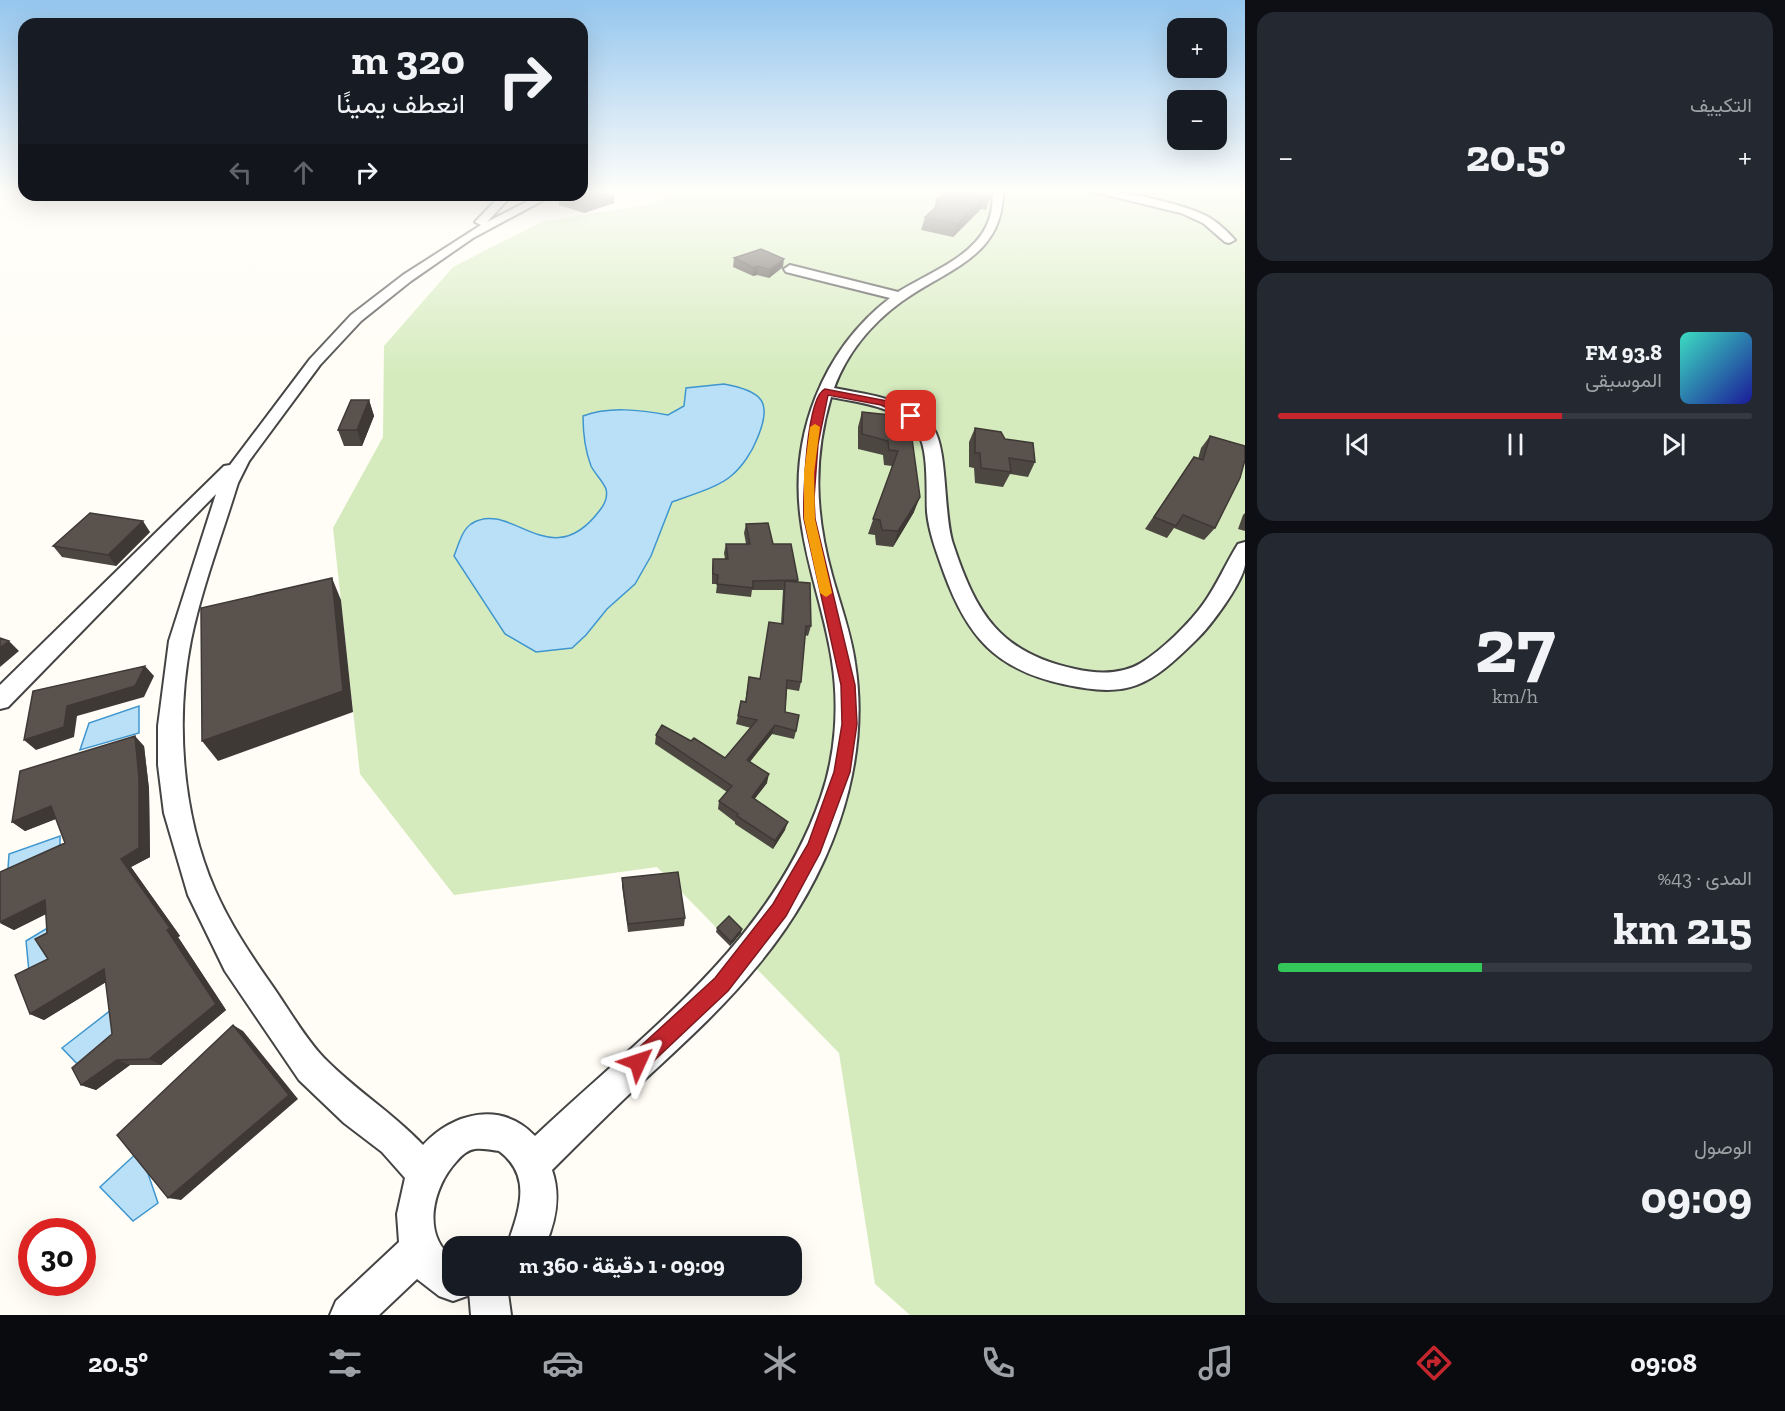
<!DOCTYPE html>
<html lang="ar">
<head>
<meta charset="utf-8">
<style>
  body { margin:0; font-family:"Zilla Slab",Vazirmatn,serif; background:#242831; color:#f1f3f6; direction:rtl; height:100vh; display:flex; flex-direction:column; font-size:22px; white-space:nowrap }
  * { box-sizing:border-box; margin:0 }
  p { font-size:20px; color:#9ea1a6 }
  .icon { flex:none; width:33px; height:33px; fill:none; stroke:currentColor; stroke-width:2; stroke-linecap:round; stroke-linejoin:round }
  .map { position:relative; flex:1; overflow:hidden; direction:ltr }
  .side { display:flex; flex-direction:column; gap:12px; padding:12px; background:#0d0f14; width:540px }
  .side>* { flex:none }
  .guide { position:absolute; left:18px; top:18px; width:570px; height:183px; border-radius:18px; box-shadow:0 6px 24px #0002; direction:rtl; background:#171b24; color:#f1f3f6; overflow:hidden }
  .buttons { position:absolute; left:1167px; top:18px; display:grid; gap:12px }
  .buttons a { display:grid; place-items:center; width:60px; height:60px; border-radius:12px; background:#171b24; box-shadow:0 6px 24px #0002; font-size:30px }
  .speed { position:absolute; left:18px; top:1218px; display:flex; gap:12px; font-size:30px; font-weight:700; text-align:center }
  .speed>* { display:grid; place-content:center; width:78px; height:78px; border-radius:50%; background:#171b24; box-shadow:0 6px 24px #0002; line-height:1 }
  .speed .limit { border:9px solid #d22; background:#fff; color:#111 }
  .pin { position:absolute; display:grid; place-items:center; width:51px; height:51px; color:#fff; margin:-26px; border-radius:12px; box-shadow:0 3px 9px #0006 }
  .me { position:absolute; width:66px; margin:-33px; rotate:48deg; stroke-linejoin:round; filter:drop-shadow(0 0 4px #0008) }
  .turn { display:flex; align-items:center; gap:21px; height:126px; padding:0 24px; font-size:27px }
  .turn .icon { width:78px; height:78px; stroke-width:2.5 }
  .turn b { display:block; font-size:42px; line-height:51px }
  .lanes { display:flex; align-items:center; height:57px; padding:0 24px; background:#0003; justify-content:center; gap:30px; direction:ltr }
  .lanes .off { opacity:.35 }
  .big { font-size:45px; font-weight:800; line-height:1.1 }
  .side .widget { flex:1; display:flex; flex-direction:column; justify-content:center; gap:9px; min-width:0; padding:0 21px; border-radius:18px; background:#242831 }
  .side .dial { align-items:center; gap:0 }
  .dial b { font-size:78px; line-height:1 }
  .song { display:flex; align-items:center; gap:18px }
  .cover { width:72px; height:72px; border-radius:9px; background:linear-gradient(135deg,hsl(170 70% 55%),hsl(240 70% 35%)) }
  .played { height:6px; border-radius:3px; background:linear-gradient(90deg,#c4262e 60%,#363941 60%) }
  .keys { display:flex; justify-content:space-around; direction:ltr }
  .heat { display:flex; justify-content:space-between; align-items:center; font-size:33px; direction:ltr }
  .charge { height:9px; border-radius:4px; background:linear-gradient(90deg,#34c759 43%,#363941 0) }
  .trip { position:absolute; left:442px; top:1236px; width:360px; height:60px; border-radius:18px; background:#171b24; box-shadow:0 6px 24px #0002; font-weight:800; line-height:60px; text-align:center; direction:rtl }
  .dock { display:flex; height:96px; justify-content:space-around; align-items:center; background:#090b0e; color:#9ea1a6 }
  .dock .icon { width:42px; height:42px }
  .dock .selected { color:#c4262e }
  .dock b { font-size:27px; color:#f1f3f6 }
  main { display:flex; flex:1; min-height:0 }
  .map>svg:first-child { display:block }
  .green { fill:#d5ebbd }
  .water { fill:#b9e0f7; stroke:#3f96cf; stroke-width:1.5 }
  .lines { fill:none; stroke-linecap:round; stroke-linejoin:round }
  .minor-casing { stroke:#444; stroke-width:4 }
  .minor { fill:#fff; fill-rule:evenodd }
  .wall { fill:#4d4742 }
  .shaded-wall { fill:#3f3936 }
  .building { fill:#5a524d; stroke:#3f3936; stroke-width:1.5 }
  .route { fill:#c4262e; stroke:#7f191e; stroke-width:1.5 }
  .slow { fill:#f59e0b }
</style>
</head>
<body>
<main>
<section class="side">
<div class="widget"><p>التكييف</p>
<div class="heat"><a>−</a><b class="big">20.5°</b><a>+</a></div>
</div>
<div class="widget">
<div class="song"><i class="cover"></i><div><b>93.8 FM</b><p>الموسيقى</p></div></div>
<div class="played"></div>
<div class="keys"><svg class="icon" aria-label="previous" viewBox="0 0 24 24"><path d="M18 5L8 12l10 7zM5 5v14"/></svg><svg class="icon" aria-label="pause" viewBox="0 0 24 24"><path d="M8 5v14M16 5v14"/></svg><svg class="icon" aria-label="next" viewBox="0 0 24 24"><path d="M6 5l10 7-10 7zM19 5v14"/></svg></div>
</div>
<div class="widget dial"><b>27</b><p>km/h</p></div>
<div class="widget"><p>المدى · 43%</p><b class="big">215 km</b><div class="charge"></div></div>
<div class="widget"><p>الوصول</p><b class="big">09:09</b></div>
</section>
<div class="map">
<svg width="1245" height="1315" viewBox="0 0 1245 1315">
  <rect width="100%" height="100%" fill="#fffdf5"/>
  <path class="green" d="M 681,191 L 1245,191 L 1245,1315 L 910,1315 L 875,1284 L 839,1053 L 657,867 L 454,895 L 360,774 L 333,528 L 383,437 L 384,346 L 453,267 L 541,222 L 649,204 Z"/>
  <path class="water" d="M 724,384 C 763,391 773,402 757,439 C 752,452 742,467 731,476 C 719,487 688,496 672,502 L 651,556 L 635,584 L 607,609 L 586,635 L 572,648 L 536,652 L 505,634 L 454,556 C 458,546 462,530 471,524 C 512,498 550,577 600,510 C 604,505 608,497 606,489 C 603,481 595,474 591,466 C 585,450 583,432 583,416 C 609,406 641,410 668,415 L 684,406 L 686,388 Z
    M 139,706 L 139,733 L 80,750 L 89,723 Z
    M 60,836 L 60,853 L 7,883 L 9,854 Z
    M 59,921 L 62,966 L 30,982 L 26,941 Z
    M 120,1003 L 123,1025 L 86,1073 L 62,1048 Z
    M 140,1150 L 158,1203 L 133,1221 L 100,1187 Z"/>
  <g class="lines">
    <defs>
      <path id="minor" d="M 993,191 L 1003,191 C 1003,258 946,269 901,302 C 871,324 847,353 834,388 C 868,395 910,398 933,428 C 948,449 943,514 953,544 C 976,614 1000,653 1075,669 C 1097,674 1121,675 1141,663 C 1162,650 1190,623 1204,603 C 1217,585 1226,563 1238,544 L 1245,542 C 1245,550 1245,558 1245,565 C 1242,584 1210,627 1196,640 C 1149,686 1130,699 1063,684 C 995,669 967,636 944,573 C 937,553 929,533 927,512 C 926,491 929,448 917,432 C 898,406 860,403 831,397 C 813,458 815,514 832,575 C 840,604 851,633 855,663 C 872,771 827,882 758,965 C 723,1008 683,1044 643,1081 C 612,1110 582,1140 552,1170 C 561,1196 556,1221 545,1246 L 507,1246 C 518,1213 534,1177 499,1151 C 492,1150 482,1148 475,1149 C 467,1150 461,1156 456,1162 C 433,1187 421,1235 453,1258 L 453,1286 L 507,1286 L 511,1315 L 471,1315 L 469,1291 L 467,1296 L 453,1301 L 439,1296 L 417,1279 L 379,1315 L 330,1315 L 336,1301 L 399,1242 L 397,1214 L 405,1178 L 382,1152 L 344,1123 L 299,1080 L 225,971 L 188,895 L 164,813 L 158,765 L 158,726 L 169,641 L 216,494 L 8,707 L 0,709 L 0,685 L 224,466 L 230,465 L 310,359 L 351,315 L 403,275 L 481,225 L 475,222 L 501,195 L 512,195 L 487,222 L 540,195 L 553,195 L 473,238 L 411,281 L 361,321 L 320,365 L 249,461 L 238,483 C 222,535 202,587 191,640 C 175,721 182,815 215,890 C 230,924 250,954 271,984 C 288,1008 304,1037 324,1058 C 355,1090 393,1113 423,1145 C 453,1113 501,1100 535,1136 C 643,1034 771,943 821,797 C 836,754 839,705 832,661 C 825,613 807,568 801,521 C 789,437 822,350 890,298 L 786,272 L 784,269 L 790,265 L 898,292 C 926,274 970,259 986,227 C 992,215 993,204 993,191 Z
        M 1090,191 C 1117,189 1186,204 1210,218 C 1218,223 1228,232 1235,240 L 1229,243 L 1225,242 L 1203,223 L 1181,213 Z"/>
    </defs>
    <use href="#minor" class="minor-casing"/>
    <use href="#minor" class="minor"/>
  </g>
  <path class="wall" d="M 949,191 L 990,198 L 986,210 L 981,209 L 953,237 L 921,230 L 925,217 L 934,209 L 936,200 Z
    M 614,196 L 614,203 L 584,213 L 559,205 L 559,198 Z
    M 734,258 L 783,267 L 769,278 L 757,275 L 753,276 L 733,267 Z
    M 369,400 L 374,416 L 362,446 L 344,446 L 338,430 Z
    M 862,412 L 909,417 L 914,512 L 893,547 L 876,545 L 875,535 L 868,534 L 892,466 L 884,465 L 883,455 L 858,449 L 858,427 Z
    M 975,428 L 1005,439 L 1035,462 L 1028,477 L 1010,474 L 1003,487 L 975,483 L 974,468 L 969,467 L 969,442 Z
    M 1210,436 L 1215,528 L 1204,540 L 1174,528 L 1167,538 L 1145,529 L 1185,470 L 1198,459 L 1201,448 Z
    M 1245,513 L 1245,531 L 1238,529 L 1243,515 Z
    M 746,524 L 773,544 L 798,580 L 798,582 L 811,626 L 808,636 L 805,635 L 801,682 L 799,691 L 787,689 L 785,712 L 796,731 L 794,739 L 772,734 L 750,762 L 767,783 L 754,799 L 785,830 L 773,849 L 735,824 L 735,822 L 718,809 L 719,801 L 727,792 L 655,744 L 656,735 L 691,741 L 725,758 L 751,728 L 736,724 L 738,716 L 745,702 L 749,677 L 760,678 L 769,622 L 781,624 L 783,590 L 752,590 L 751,597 L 716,593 L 717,584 L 712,584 L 712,568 L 713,559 L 725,559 L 724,553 L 726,544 L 746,544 L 744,533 Z
    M 150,532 L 116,566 L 62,557 L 53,546 Z
    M 144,746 L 149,789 L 150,857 L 131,867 L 180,936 L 178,937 L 226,1010 L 161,1065 L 130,1065 L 96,1090 L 81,1085 L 112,1034 L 106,982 L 44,1020 L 30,1014 L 48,959 L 46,914 L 14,930 L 0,923 L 65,843 L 56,819 L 25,831 L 12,822 Z
    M 622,878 L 685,918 L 684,926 L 628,932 L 622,886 Z
    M 717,928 L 741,933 L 730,946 L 716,932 Z"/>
  <path class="shaded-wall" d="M 614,196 L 614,203 L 584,213 L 583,206 Z
    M 985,197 L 981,209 L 953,237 L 957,224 Z
    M 784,259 L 783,267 L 769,278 L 770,270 Z
    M 758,266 L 757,275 L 753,276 L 754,268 Z
    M 369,400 L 374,416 L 362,446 L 357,430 Z
    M 920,497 L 914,512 L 893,547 L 898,531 Z
    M 143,521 L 150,532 L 116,566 L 108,555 Z
    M 332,578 L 341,600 L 353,712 L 218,761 L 202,741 Z
    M 9,641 L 19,651 L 0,667 L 0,648 Z
    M 145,666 L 154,676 L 144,697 L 77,716 L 74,737 L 36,750 L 24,740 L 67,706 Z
    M 775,725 L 772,734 L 744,768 L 747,760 Z
    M 135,736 L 144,746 L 149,789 L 150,857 L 131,867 L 180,936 L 178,937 L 226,1010 L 161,1065 L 149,1059 L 121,859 Z
    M 769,774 L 767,783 L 750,805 L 752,797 Z
    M 51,806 L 63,816 L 25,831 L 12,822 Z
    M 788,822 L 785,830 L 773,849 L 775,841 Z
    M 45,900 L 58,908 L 14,930 L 0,923 Z
    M 742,929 L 741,933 L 730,946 L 731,942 Z
    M 104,969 L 116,976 L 44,1020 L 30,1014 Z
    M 233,1025 L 243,1031 L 298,1099 L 181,1200 L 168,1198 Z
    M 117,1060 L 130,1065 L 96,1090 L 81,1085 Z"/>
  <path class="building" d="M 582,191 L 598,191 L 614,196 L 583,206 L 559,198 L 567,195 L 582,195 Z
    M 949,191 L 991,191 L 990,198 L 985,197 L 957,224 L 925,217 L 942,202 L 936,200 Z
    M 761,249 L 784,259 L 770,270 L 758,266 L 754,268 L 734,258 Z
    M 351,400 L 369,400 L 357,430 L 338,430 Z
    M 862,412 L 909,417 L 920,497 L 898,531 L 882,530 L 880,520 L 873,519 L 898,451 L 889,450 L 888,441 L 862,434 Z
    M 975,428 L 1001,432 L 1005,439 L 1033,443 L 1035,462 L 1009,458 L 1011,472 L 981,468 L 980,453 L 975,453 Z
    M 1210,436 L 1245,446 L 1245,460 L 1240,478 L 1215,528 L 1183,515 L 1176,526 L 1154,517 L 1194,457 L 1203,460 Z
    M 90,513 L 143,521 L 108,555 L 53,546 Z
    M 768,523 L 773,544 L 791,544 L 798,580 L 753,581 L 753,588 L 717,584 L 718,575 L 713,574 L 713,559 L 728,559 L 726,544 L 750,544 L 746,524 Z
    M 332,578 L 343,691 L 202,741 L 201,608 Z
    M 785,581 L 810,583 L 811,626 L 806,626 L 801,682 L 787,680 L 785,712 L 799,715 L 796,731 L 775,725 L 747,760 L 769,774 L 752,797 L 788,822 L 775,841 L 737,816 L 738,814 L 719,801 L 732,786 L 656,735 L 662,725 L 691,741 L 694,738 L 725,758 L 757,720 L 738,716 L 741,701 L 746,702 L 749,677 L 760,679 L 769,622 L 783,624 Z
    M 0,638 L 9,641 L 0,648 Z
    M 145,666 L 135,686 L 67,706 L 64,727 L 24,740 L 33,691 Z
    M 135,736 L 139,779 L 139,848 L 121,859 L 170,928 L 167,930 L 216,1004 L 149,1059 L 117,1060 L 81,1085 L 72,1068 L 112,1034 L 104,969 L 30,1014 L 15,975 L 48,959 L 35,939 L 47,933 L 45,900 L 0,922 L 0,872 L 65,843 L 51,806 L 12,822 L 20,771 Z
    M 678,872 L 685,918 L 628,924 L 622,878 Z
    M 729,916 L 742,929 L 731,942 L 717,928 Z
    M 233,1025 L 289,1095 L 168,1198 L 117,1135 Z"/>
  <linearGradient id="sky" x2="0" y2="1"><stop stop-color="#95c6ee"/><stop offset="0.51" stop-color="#fffefa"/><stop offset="1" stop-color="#fffefa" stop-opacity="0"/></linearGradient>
  <rect width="1245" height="375" fill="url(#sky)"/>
  <path class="route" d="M 825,389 L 887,401 L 916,416 L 911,419 L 881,405 L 828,395 L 818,444 L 814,498 L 815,519 L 855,685 L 857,724 L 850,772 L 820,853 L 786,916 L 728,991 L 645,1069 L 638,1072 L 631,1069 L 628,1062 L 631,1055 L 715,978 L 773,904 L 808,844 L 834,772 L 842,724 L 841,685 L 804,519 C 803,497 806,397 825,389 Z"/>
  <path class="slow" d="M 815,424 L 820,427 L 814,473 L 815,519 L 832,593 L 826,597 L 820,593 L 804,519 L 804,473 L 810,427 Z"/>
</svg>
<div class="buttons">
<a>+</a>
<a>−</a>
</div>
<div class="speed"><div class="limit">30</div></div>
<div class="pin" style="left:911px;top:416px;background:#d93025"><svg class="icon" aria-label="arrive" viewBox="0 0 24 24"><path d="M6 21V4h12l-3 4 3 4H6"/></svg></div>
<svg class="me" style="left:638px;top:1062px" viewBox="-20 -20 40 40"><path d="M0-17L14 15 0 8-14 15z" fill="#c4262e" stroke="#fff" stroke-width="4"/></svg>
<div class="trip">09:09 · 1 دقيقة · 360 m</div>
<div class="guide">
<div class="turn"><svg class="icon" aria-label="right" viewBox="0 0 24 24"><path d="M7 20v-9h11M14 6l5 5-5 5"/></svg><div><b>320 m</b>انعطف يمينًا</div></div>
<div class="lanes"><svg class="icon off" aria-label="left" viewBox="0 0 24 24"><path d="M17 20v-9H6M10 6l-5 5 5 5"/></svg><svg class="icon off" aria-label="ahead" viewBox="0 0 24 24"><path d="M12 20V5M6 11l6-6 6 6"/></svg><svg class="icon" aria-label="right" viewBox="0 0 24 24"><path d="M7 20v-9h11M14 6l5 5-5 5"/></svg></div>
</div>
</div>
</main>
<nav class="dock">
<b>09:08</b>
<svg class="icon selected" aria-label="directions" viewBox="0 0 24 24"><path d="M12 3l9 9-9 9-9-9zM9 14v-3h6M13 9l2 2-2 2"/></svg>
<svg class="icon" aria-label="music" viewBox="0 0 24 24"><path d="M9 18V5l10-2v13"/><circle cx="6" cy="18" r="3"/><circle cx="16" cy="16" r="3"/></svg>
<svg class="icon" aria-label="phone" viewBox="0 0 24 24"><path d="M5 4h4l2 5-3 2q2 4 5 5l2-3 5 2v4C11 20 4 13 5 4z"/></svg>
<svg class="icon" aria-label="climate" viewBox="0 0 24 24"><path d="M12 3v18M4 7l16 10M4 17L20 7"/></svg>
<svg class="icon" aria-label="car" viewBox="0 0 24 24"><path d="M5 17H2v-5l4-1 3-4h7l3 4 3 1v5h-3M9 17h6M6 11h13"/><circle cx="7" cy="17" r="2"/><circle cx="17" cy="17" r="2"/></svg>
<svg class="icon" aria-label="filters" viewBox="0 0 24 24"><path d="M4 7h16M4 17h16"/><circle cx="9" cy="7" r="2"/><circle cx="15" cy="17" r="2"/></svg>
<b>20.5°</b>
</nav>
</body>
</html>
